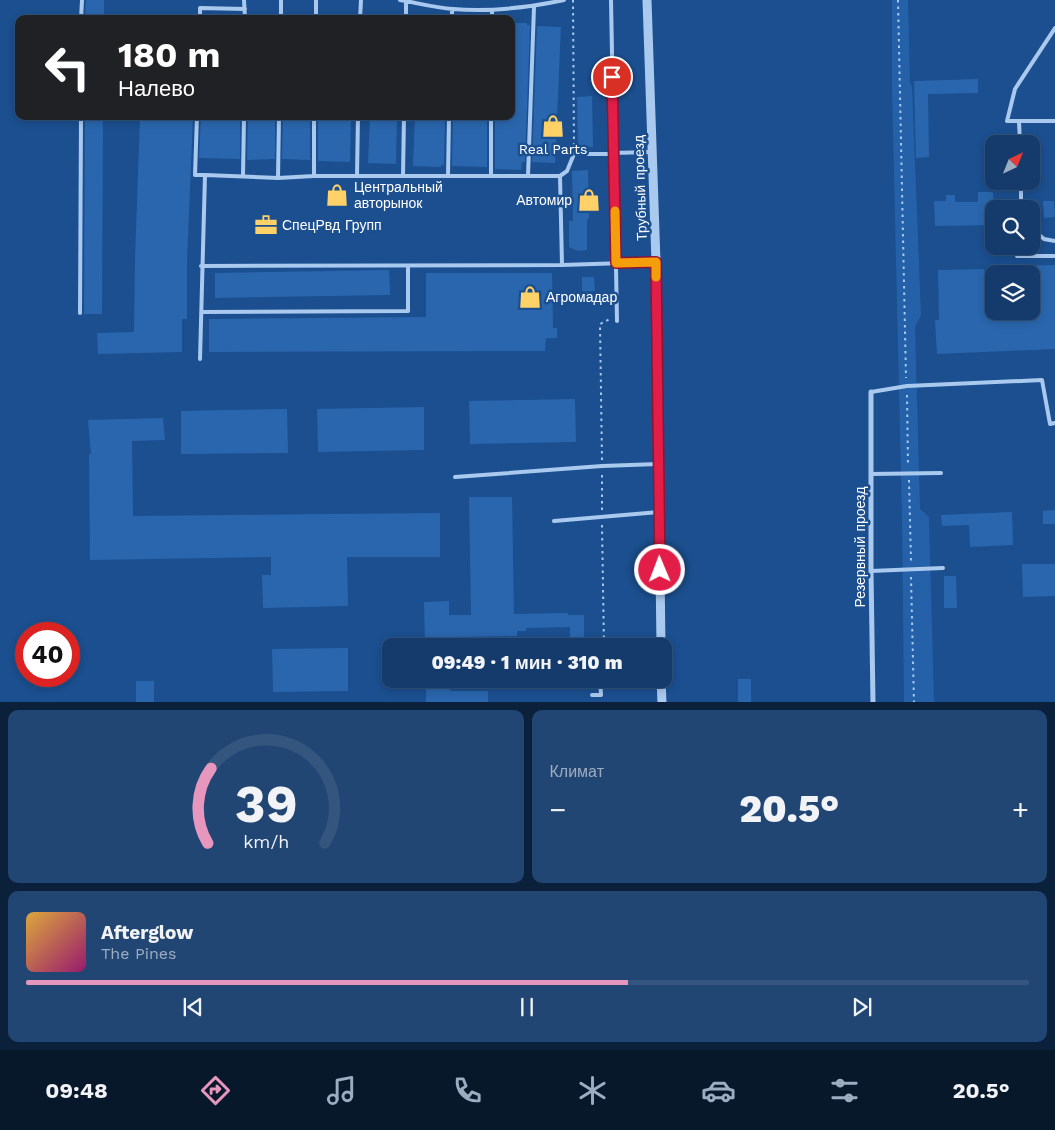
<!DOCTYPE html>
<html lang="ru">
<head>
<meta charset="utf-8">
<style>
  body { margin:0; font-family:"Work Sans",sans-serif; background:#214673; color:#f1f3f6; height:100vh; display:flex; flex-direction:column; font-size:19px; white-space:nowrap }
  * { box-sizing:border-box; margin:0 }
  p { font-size:16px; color:#9dadc1 }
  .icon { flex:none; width:28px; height:28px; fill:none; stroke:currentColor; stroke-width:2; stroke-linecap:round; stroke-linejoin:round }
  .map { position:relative; height:702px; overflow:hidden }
  .details { display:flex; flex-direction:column; gap:8px; padding:8px; background:#0b203b; flex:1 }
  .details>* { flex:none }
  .banner { position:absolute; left:15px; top:15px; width:500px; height:105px; border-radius:10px; box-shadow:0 2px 8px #0003,0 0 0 1px #33557e; background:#202124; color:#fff; overflow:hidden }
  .needle { width:32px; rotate:43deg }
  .tools { position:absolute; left:985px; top:135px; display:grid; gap:10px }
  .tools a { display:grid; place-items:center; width:55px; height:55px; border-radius:10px; background:#143b6b; box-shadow:0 2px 8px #0003,0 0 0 1px #33557e; font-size:25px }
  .speed { position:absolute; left:15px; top:622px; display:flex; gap:10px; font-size:25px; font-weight:700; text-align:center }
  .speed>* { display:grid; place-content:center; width:65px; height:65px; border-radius:50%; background:#143b6b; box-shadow:0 2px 8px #0003,0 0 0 1px #33557e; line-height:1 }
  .speed .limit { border:8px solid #d22; background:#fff; color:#111 }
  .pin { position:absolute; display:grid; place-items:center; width:42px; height:42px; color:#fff; margin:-21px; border:2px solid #fff; border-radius:50%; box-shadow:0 1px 5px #0007 }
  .me { position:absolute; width:55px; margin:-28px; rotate:359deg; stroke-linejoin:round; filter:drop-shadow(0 0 4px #0008) }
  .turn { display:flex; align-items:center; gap:18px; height:105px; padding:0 20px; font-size:22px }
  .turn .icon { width:65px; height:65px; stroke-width:2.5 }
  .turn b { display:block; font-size:35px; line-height:42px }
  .big { font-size:38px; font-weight:800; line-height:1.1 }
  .details .widget { flex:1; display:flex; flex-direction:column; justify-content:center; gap:8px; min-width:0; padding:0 18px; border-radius:10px; background:#214673 }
  .details .dial { align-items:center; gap:0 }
  .dial svg { height:130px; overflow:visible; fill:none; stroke:#33557e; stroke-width:7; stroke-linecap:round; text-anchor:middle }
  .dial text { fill:#f1f3f6; stroke:none }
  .song { display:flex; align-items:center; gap:15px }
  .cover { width:60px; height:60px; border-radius:8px; background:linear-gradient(135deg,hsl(40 70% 55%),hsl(320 70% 35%)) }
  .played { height:5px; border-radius:2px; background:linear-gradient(90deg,#e797bd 60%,#33557e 60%) }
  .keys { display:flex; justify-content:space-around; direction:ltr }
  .heat { display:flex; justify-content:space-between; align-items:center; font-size:28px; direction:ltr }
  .details .tiles { flex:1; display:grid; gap:8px; grid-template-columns:1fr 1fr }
  .widget:last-child { grid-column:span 2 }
  .trip { position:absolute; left:382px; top:638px; width:290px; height:50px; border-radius:10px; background:#143b6b; box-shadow:0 2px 8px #0003,0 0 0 1px #33557e; font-weight:800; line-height:50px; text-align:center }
  .tabs { display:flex; height:80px; justify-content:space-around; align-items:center; background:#08182b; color:#9dadc1 }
  .tabs .icon { width:35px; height:35px }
  .tabs .active { color:#e797bd }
  .tabs b { font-size:22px; color:#f1f3f6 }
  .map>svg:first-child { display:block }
  .green { fill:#2461a8 }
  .building { fill:#2a66ad }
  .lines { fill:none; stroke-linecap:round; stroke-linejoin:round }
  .path { stroke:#a9c9ee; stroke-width:2; stroke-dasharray:2.5 4; stroke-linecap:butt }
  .service { stroke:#a9c9ee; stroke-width:4 }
  .minor { stroke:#a9c9ee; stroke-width:5 }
  .tertiary { stroke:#a9c9ee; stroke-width:9 }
  .route-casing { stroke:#92132f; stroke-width:12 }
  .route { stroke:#e11d48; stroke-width:9 }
  .slow { stroke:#f59e0b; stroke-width:9 }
  .labels { text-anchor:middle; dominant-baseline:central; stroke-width:5; stroke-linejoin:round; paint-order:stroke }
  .poi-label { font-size:14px; fill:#fff; stroke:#1b4f8f; text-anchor:start }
  .street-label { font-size:14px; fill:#fff; stroke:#1b4f8f }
</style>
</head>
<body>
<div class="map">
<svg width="1055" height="703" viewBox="0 0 1055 703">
  <rect width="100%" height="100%" fill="#1b4f8f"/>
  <path class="green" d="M 892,0 L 908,0 L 910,82 L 912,87 L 921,316 L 916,324 L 915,329 L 920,509 L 929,517 L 934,702 L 904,702 L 902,519 L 892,88 Z"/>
  <path class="building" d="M 86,0 L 104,0 L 104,19 L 85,19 Z
    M 511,23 L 527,23 L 527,25 L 530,25 L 525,162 L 522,162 L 521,170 L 495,169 L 495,116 L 511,116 Z
    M 537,26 L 561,27 L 555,163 L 532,162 Z
    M 978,79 L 978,93 L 928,94 L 929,157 L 916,158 L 914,81 Z
    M 592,96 L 593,147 L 578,147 L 577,97 Z
    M 85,116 L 103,116 L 102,314 L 84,314 Z
    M 140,116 L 193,116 L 187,261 L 187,319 L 182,319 L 182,352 L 98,354 L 97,333 L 134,332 L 135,259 Z
    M 201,116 L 240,116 L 240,159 L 199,158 Z
    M 248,116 L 275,116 L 275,159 L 247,160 Z
    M 283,116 L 310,116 L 310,160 L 282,159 Z
    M 318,116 L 351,116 L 350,162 L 318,161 Z
    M 370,116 L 397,116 L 396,164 L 368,163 Z
    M 415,116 L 445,116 L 444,165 L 441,165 L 441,167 L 413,166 Z
    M 453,116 L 487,116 L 487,167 L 452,166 Z
    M 588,170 L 589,219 L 587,219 L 587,250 L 578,251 L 569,247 L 569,221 L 573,221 L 572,171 Z
    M 978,192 L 993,192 L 994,225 L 935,226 L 934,201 L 946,201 L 946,195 L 955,195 L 955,202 L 978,202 Z
    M 1043,201 L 1054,201 L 1055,217 L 1044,218 Z
    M 1055,265 L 1055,349 L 937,354 L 935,320 L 939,320 L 938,270 L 984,269 L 986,318 L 1031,316 L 1031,274 L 1014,274 L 1013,266 Z
    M 389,270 L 390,295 L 215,298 L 215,273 Z
    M 426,273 L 552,273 L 553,328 L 557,328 L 557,338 L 546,338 L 545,351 L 209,352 L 209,319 L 426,317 Z
    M 582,277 L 594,277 L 595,291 L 582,291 Z
    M 575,399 L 576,442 L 470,444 L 469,401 Z
    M 424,407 L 424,450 L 318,452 L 317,409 Z
    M 287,409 L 288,453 L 181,454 L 181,411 Z
    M 163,418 L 165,440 L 132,441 L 133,516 L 440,513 L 440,557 L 347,557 L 348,606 L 263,608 L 262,575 L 271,575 L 271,557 L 90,560 L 89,454 L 91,454 L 88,420 Z
    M 469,497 L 512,497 L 514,614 L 568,613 L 568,615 L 584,615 L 584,646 L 570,646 L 570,627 L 526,628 L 526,631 L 517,631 L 517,636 L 449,637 L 449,646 L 425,646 L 424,602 L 449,601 L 449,615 L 471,615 Z
    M 1055,510 L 1055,524 L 1043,524 L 1043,511 Z
    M 1012,512 L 1013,545 L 970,547 L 969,525 L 942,526 L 941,515 Z
    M 1022,564 L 1055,564 L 1055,596 L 1023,597 Z
    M 944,576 L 956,576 L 957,608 L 944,608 Z
    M 348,648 L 348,691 L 273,692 L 272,649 Z
    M 426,679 L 450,679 L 450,691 L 488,691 L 488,703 L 426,703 Z
    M 738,679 L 751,679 L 751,703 L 738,703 Z
    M 136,681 L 154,681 L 154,703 L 136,703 Z"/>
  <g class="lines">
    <path class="path" d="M 573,0 L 574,147
      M 898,0 L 906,378
      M 907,395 L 908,465
      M 602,460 L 600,324 L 610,319
      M 602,475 L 602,510
      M 909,480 L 911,562
      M 602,525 L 604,646
      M 911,577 L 914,703"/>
    <path class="service" d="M 244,0 L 245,19
      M 400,0 C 417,3 436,8 453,9 C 491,12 527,8 564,0
      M 611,0 L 617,321
      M 81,19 L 82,0
      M 200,19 L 200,8 L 245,9
      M 281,19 L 281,0
      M 316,19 L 316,0
      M 360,19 L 361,0
      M 406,19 L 406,1
      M 452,19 L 452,9
      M 492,19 L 492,10
      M 1055,28 L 1015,89 L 1007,121 L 1055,121
      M 197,116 L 195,175 L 205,175 L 200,359
      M 1019,121 L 1020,144
      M 205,175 L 278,178 L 314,176 L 560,176 L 567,171 L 574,154 L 651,152
      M 243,176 L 244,116
      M 314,176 L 314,116
      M 357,176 L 358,116
      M 403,176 L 404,116
      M 448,176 L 449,116
      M 491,176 L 491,116
      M 528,176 L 534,7
      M 560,176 L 562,265
      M 278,178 L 279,116
      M 1021,181 L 1021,209
      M 1031,228 L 1044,239 L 1055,241
      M 1017,256 L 1055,256
      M 201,266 L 562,265 L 656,262
      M 201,312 L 408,311 L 408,266
      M 80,313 L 81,116
      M 871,392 L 907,386 L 1042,380 L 1050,424 L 1055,423
      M 871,474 L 941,473
      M 455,477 L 602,466 L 658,464
      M 554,521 L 659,512
      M 871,571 L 943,568
      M 600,680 L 623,679
      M 592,695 L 601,695 L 600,679"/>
    <path class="minor" d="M 871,392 L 871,571 L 873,703"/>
    <path class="tertiary" d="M 647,0 L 656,262 L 661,646
      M 661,679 L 662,703"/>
  </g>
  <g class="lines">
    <defs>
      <path id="route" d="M 612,77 L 616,263 L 656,262 L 660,570"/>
    </defs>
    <use href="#route" class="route-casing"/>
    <use href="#route" class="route"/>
    <path class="slow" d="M 615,211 L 616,263 L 656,262 L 656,277"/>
  </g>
  <defs>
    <symbol id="shop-bare" viewBox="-9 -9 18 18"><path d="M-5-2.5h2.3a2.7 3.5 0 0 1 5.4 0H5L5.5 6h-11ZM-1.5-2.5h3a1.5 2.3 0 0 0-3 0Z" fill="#ffd166" stroke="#1b4f8f" stroke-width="2.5" paint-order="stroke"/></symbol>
    <symbol id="office-bare" viewBox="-9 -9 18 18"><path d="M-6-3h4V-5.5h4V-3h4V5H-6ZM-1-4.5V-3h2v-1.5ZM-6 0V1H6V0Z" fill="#ffd166" stroke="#1b4f8f" stroke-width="2.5" paint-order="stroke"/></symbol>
  </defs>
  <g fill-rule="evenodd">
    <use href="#shop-bare" x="537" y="110" width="32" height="32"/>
    <use href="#shop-bare" x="321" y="179" width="32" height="32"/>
    <use href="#shop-bare" x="573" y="184" width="32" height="32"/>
    <use href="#office-bare" x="250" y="209" width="32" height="32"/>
    <use href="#shop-bare" x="514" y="281" width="32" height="32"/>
  </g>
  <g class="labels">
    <g class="poi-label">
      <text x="553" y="149" text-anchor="middle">Real Parts</text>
      <text x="354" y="187">Центральный<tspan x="354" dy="16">авторынок</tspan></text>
      <text x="572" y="200" text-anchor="end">Автомир</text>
      <text x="282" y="225">СпецРвд Групп</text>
      <text x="546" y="297">Агромадар</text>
    </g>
    <g class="street-label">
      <text transform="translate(640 188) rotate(-92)">Трубный проезд</text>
      <text transform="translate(860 547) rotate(-90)">Резервный проезд</text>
    </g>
  </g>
</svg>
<div class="tools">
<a><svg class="needle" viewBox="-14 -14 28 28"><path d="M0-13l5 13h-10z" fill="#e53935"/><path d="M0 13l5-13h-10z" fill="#9dadc1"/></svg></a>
<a><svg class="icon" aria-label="search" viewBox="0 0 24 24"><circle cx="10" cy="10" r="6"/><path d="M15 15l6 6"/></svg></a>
<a><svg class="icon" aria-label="layers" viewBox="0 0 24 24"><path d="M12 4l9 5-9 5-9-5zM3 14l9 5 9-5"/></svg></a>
</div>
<div class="speed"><div class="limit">40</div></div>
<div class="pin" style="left:612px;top:77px;background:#d93025"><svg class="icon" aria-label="arrive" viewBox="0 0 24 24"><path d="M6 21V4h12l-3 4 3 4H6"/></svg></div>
<svg class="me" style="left:660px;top:570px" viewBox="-20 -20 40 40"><circle r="17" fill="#e11d48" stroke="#fff" stroke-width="3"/><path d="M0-11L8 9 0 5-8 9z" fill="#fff"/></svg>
<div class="trip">09:49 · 1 мин · 310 m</div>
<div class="banner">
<div class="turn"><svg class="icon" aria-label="left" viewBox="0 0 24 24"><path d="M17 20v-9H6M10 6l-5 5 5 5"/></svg><div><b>180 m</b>Налево</div></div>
</div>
</div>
<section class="details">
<div class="tiles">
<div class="widget dial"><svg viewBox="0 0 100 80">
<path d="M14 69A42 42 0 1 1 86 69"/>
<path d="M14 69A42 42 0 0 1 16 23" stroke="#e797bd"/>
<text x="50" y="56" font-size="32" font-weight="700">39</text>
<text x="50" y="72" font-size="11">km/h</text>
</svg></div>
<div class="widget"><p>Климат</p>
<div class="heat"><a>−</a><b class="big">20.5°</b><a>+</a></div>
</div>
<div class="widget">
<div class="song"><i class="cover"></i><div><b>Afterglow</b><p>The Pines</p></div></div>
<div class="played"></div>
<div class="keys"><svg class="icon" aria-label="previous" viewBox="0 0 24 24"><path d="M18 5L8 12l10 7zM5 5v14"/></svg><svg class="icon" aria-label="pause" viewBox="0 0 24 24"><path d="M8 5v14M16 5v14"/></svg><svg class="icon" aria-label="next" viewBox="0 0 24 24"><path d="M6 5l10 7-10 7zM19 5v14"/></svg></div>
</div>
</div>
</section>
<nav class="tabs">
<b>09:48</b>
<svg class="icon active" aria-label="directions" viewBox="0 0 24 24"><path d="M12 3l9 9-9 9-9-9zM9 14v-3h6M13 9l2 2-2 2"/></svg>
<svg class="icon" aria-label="music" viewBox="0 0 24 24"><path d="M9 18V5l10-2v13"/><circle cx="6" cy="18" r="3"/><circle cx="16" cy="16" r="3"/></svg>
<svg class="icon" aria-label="phone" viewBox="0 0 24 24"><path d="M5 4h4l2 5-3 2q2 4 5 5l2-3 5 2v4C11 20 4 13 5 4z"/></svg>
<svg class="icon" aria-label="climate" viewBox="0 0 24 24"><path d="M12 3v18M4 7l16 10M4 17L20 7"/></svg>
<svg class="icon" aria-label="car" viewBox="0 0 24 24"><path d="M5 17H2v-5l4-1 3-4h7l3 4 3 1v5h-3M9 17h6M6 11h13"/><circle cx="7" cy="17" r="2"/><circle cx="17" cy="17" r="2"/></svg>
<svg class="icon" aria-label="filters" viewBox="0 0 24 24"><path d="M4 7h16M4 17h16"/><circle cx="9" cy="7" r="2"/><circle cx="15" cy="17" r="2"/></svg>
<b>20.5°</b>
</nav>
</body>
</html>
